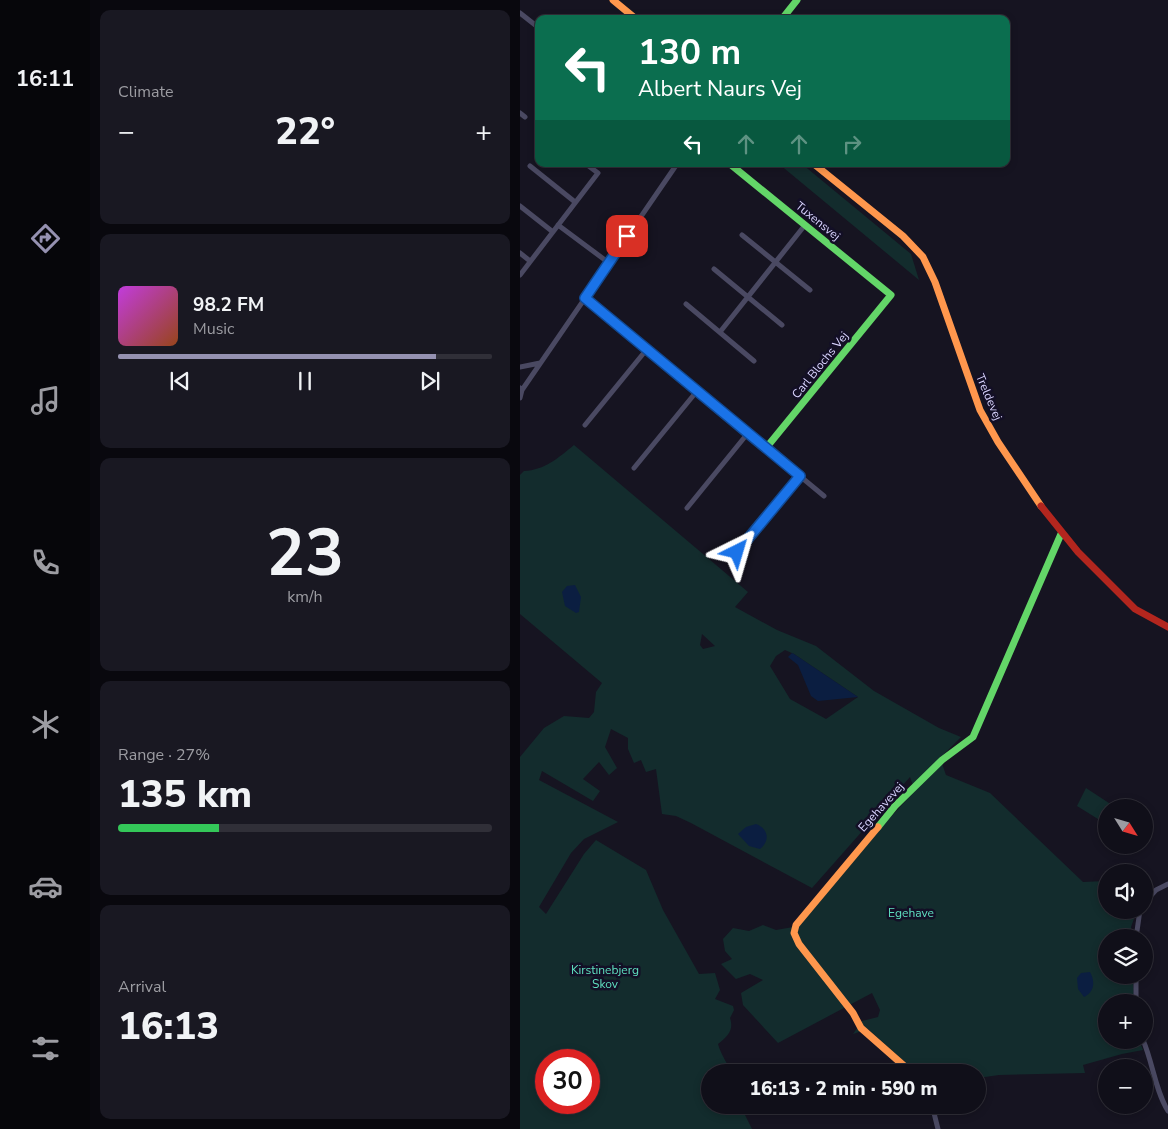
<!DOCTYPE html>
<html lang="en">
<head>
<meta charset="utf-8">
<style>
  body { margin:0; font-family:"Nunito Sans",sans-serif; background:#191822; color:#f1f3f6; height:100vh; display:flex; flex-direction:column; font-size:19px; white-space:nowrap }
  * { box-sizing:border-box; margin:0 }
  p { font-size:16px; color:#9c9ca2 }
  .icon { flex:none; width:28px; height:28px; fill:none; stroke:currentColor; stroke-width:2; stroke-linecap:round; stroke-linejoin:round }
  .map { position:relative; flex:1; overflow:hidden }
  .sheet { display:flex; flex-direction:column; gap:10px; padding:10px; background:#09080e; width:430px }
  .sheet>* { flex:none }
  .top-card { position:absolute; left:15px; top:15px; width:475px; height:152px; border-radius:10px; box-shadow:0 2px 8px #0003,0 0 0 1px #302f38; background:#0b6e4f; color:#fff; overflow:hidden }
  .needle { width:32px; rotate:127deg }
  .controls { position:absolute; left:578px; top:799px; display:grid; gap:10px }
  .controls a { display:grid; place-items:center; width:55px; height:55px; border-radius:50%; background:#100f19; box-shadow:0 2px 8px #0003,0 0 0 1px #302f38; font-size:25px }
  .speed { position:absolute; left:15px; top:1049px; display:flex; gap:10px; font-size:25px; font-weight:700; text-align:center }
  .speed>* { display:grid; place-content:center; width:65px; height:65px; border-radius:50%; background:#100f19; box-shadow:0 2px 8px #0003,0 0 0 1px #302f38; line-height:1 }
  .speed .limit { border:8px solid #d22; background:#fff; color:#111 }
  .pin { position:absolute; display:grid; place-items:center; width:42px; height:42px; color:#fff; margin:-21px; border-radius:10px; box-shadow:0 2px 8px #0006 }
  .me { position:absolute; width:55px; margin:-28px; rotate:40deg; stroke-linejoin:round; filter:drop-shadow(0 0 4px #0008) }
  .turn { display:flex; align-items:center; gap:18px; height:105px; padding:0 20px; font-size:22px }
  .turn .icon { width:65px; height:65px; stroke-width:2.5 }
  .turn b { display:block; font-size:35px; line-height:42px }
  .lanes { display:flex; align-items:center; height:48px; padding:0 20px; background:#0003; justify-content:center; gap:25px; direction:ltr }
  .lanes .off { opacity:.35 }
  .big { font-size:38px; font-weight:800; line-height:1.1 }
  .sheet .widget { flex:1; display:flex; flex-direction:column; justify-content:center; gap:8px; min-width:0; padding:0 18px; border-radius:10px; background:#191822 }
  .sheet .dial { align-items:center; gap:0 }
  .dial b { font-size:65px; line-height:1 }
  .song { display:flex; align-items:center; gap:15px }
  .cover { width:60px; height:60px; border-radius:8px; background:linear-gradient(135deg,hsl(290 70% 55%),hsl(20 70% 35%)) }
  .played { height:5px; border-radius:2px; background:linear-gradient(90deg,#9591b1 85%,#302f38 85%) }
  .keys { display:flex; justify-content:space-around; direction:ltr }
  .heat { display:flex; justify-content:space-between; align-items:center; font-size:28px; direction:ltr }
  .charge { height:8px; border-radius:4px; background:linear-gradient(90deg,#34c759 27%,#302f38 0) }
  .trip { position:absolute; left:181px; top:1064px; width:285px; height:50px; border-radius:25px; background:#100f19; box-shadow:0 2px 8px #0003,0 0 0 1px #302f38; font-weight:800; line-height:50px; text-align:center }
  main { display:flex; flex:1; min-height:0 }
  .tabs { display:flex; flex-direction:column; width:90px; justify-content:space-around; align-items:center; background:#06060a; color:#9c9ca2 }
  .tabs .icon { width:35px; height:35px }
  .tabs .on { color:#9591b1 }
  .tabs b { font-size:22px; color:#f1f3f6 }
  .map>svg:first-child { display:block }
  .green { fill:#132c2d; fill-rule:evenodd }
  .water { fill:#0b1e41 }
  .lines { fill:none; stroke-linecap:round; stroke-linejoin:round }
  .street { stroke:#4a4962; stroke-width:5 }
  .fast { stroke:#63d668; stroke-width:7 }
  .slow { stroke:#ff974d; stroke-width:7 }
  .jam { stroke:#b3261e; stroke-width:7 }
  .route-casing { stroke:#114b97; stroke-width:12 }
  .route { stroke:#1a73e8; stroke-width:9 }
  .labels { text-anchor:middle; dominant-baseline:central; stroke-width:5; stroke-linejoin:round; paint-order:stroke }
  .street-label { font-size:12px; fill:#d9d4ff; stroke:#130f26 }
  .park-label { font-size:12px; fill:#5fe0c0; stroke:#130f26 }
</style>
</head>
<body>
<main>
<nav class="tabs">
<b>16:11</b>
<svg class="icon on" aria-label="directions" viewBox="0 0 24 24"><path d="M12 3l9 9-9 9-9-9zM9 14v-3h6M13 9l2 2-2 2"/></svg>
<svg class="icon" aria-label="music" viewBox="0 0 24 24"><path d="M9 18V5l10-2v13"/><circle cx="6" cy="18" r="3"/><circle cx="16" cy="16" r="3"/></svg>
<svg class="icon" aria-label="phone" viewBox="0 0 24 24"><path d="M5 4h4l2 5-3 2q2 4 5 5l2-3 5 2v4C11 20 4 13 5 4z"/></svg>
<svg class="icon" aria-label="climate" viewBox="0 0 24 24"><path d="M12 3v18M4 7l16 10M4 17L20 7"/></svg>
<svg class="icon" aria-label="car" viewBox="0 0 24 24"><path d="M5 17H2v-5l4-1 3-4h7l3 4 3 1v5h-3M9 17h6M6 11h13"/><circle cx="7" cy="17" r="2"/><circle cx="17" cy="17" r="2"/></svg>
<svg class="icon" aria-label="filters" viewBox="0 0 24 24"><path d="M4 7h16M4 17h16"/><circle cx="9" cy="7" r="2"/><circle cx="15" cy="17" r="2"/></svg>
</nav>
<section class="sheet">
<div class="widget"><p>Climate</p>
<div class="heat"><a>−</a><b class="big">22°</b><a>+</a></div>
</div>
<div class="widget">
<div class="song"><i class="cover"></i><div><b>98.2 FM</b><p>Music</p></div></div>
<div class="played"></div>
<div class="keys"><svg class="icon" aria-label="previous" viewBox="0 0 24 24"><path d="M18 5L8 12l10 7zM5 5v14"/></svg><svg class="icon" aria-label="pause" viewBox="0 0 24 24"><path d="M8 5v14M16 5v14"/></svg><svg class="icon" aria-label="next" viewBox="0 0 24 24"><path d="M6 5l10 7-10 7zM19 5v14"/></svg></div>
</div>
<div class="widget dial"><b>23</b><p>km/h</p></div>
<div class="widget"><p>Range · 27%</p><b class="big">135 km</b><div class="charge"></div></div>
<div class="widget"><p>Arrival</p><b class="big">16:13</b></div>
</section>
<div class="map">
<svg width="648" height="1129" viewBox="0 0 648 1129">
  <rect width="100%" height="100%" fill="#161421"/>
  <path class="green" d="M 259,164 L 282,164 L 391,254 L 399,280 Z
    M 54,445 L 228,592 L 215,607 L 257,630 L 296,646 L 354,691 L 419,728 L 441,737 L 420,758 L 426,775 L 470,793 L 563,882 L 586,881 L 586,910 L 617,910 L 611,927 L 612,937 L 586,938 L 586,975 L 613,975 L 614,1002 L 586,1002 L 586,1040 L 619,1040 L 623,1050 L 602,1054 L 563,1065 L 565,1073 L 479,1075 L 458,1078 L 458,1072 L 396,1072 L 348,1029 L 333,1034 L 342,1021 L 358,1017 L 360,1010 L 352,993 L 258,1043 L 223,1005 L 221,993 L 243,980 L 230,974 L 216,979 L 201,964 L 212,959 L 205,951 L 203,939 L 213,928 L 229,931 L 243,925 L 256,930 L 279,926 L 367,821 L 395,791 L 390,777 L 292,888 L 171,823 L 156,816 L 142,814 L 136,769 L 126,772 L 121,760 L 114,763 L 108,749 L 108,738 L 91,729 L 85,747 L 97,768 L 89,775 L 79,762 L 63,779 L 80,791 L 73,801 L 22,771 L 19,780 L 98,822 L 64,839 L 51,853 L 19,907 L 26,914 L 64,854 L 76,840 L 126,870 L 143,910 L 179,974 L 195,973 L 200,990 L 195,999 L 213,1006 L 214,1010 L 210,1018 C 214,1030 208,1036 198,1044 C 201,1055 207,1062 211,1072 L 190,1072 L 190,1105 L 220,1105 L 232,1129 L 0,1129 L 0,757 L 24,728 L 44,716 L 69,718 L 74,712 L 76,692 L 82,683 L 0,614 L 0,475 L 4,471 C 25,470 38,458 54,445 ZM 182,634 L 195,646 L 183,649 L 180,645 ZM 265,650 L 274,654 L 338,697 L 306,719 L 270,699 L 250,666 L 256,656 ZM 26,1060 L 69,1060 L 69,1102 L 26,1102 Z
    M 566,788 L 595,807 L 586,808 L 586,824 L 557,806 Z"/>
  <path class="water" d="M 55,585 L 61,597 L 59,612 L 56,613 L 45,606 L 42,592 L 47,586 Z
    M 272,653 L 274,654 L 338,697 L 298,701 L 291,696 L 278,665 L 268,657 Z
    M 236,824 C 249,829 250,841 240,849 L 229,846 L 218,834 L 226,827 Z
    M 570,972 C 575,981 575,992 564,997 L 558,989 L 557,978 L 561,973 Z"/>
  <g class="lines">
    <path class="street" d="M 0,13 L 19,28
      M 0,113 L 5,117
      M 10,166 L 55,202
      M 0,206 L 33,232
      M 38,225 L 89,263
      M 222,235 L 290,290
      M 0,253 L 10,261
      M 194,269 L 262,325
      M 0,275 L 78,173 L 66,164
      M 65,298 L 304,496
      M 166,304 L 234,361
      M 200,332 L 285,225
      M 0,367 L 20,363
      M 0,388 L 2,390 L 157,164
      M 0,398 L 2,390
      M 65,425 L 127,349
      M 114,468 L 177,391
      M 167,508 L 228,433
      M 217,552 L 280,477
      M 624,903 L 636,890 L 648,884
      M 616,938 L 620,910
      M 616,975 L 616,1002
      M 623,1040 C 633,1063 635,1090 648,1111
      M 412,1105 L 418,1129"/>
    <path class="fast" d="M 262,19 L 277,0
      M 210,164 L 371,295 L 246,448
      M 358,827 L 375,806 L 422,760 L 453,737 L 541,534"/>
    <path class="slow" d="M 93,0 L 116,19
      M 294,164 L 383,236 L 403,257 L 415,282 L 460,410 L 478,442 L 521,506
      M 358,827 L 276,925 L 274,933 L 279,944 L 333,1013 L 341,1028 L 391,1072"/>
    <path class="jam" d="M 521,506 L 558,552 L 615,609 L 648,627"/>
  </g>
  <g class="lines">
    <defs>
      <path id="route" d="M 107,236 L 65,298 L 280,476 L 217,552"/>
    </defs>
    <use href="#route" class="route-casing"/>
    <use href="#route" class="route"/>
  </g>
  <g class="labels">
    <g class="street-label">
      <text transform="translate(298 221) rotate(39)">Tuxensvej</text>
      <text transform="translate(300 365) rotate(-51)">Carl Blochs Vej</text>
      <text transform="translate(469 397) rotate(67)">Treldevej</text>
      <text transform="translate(361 807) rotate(-48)">Egehavevej</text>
    </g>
    <g class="park-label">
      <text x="391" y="913">Egehave</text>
      <text x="85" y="970">Kirstinebjerg<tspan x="85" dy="14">Skov</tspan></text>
    </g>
  </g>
</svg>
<div class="controls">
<a><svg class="needle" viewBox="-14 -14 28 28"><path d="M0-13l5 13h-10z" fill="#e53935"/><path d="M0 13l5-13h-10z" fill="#9c9ca2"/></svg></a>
<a><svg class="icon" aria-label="sound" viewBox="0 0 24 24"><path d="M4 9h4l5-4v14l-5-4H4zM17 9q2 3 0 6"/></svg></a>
<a><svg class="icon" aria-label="layers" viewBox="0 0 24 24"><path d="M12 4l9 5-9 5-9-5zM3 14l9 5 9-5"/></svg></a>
<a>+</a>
<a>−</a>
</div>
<div class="speed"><div class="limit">30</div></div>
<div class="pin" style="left:107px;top:236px;background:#d93025"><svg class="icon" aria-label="arrive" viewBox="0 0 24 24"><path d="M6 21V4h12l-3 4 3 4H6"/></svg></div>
<svg class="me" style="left:217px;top:552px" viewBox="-20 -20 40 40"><path d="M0-17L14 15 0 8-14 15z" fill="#1a73e8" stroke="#fff" stroke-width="4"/></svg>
<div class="trip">16:13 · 2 min · 590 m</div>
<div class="top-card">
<div class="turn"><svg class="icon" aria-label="left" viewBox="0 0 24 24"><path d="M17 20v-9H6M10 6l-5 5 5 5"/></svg><div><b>130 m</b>Albert Naurs Vej</div></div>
<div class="lanes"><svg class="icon" aria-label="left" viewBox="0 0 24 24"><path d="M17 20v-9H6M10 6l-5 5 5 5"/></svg><svg class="icon off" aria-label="ahead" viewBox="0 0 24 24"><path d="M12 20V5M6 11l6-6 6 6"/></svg><svg class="icon off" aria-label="ahead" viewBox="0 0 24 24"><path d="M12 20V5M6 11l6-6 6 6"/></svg><svg class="icon off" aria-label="right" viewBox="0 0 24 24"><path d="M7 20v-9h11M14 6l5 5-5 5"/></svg></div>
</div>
</div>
</main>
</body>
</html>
